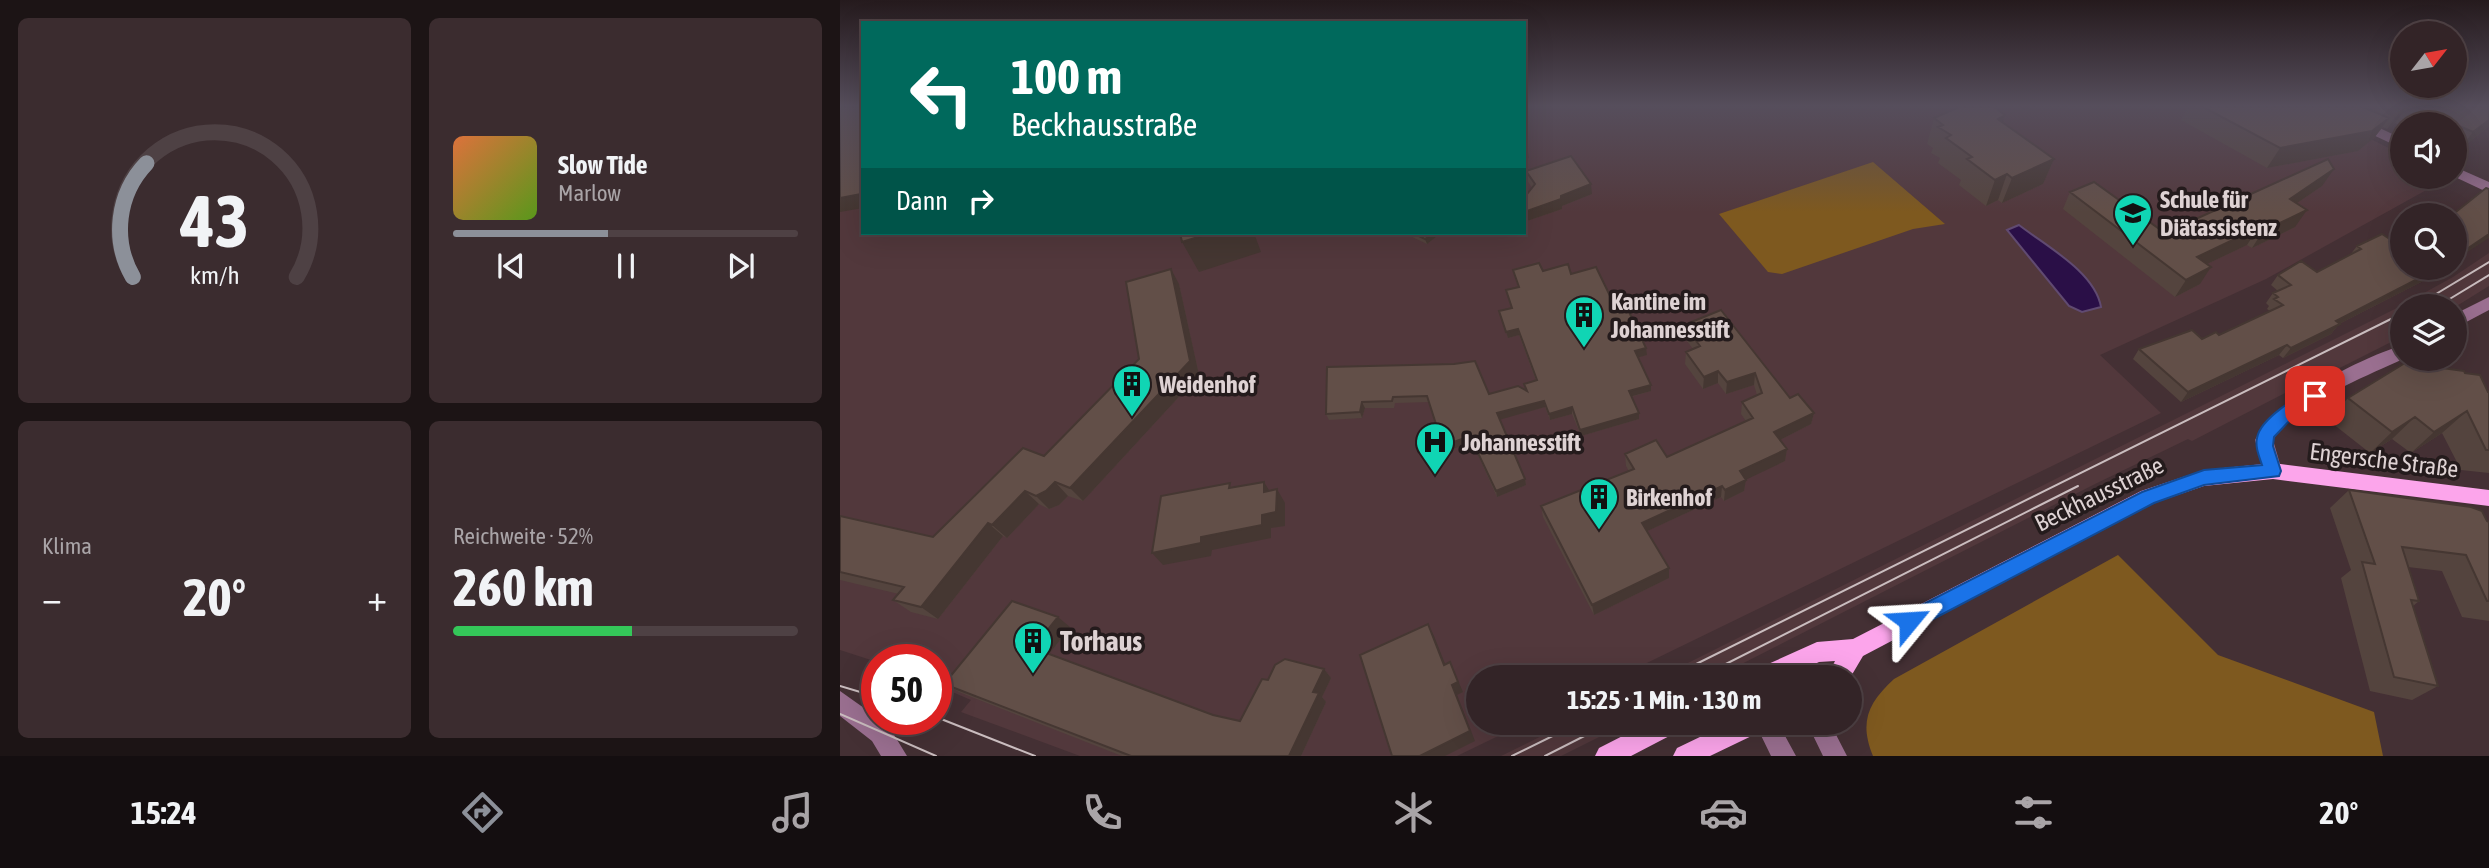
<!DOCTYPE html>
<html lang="de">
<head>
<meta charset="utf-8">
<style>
  body { margin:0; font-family:"Asap Condensed",sans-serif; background:#3b2c2f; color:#f1f3f6; height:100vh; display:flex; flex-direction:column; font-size:26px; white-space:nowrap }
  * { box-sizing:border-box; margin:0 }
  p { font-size:23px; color:#a9a4a7 }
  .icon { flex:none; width:38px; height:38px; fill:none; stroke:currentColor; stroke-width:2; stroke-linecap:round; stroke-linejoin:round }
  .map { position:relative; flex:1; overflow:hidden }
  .side { display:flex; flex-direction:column; gap:18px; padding:18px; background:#1c1415; width:840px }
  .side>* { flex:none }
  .banner { position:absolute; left:21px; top:21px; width:665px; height:214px; border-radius:0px; box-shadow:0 7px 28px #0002,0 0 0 2px #4e4144; background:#00695c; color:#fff; overflow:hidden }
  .needle { width:46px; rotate:59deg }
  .fabs { position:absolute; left:1550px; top:21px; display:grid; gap:14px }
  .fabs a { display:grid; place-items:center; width:77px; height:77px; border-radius:50%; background:#332427; box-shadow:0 7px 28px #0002,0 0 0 2px #4e4144; font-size:35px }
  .speed { position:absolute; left:21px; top:644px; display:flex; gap:14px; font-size:35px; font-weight:700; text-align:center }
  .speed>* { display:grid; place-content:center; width:91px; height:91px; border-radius:50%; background:#332427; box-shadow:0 7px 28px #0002,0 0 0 2px #4e4144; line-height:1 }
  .speed .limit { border:10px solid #d22; background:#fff; color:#111 }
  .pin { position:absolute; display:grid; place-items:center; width:60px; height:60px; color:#fff; margin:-30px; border-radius:14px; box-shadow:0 4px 10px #0006 }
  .me { position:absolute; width:77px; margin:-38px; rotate:63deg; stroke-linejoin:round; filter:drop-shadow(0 0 5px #0008) }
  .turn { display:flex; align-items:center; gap:24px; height:147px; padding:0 35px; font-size:32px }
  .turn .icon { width:91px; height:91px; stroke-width:2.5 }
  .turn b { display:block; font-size:49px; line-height:60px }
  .then { display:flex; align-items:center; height:66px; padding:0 35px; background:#0003; gap:14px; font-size:26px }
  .big { font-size:52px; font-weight:700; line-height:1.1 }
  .side .card { flex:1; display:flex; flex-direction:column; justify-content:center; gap:10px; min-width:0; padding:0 24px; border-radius:10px; background:#3b2c2f }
  .side .dial { align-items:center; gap:0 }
  .dial svg { height:182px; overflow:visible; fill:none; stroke:#4e4144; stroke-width:7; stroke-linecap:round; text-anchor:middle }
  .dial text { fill:#f1f3f6; stroke:none }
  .song { display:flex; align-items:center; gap:21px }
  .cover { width:84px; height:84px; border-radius:10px; background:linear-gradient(135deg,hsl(20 70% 55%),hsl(90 70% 35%)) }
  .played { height:7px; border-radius:4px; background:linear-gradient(90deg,#8c9099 45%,#4e4144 45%) }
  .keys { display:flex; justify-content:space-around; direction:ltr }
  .heat { display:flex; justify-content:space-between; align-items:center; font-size:38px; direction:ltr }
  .charge { height:10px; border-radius:5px; background:linear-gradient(90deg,#34c759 52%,#4e4144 0) }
  .side .tiles { flex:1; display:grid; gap:18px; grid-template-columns:repeat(2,1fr) }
  .trip { position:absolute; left:626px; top:665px; width:396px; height:70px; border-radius:35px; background:#332427; box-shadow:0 7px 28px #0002,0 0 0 2px #4e4144; font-weight:700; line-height:70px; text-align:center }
  .menu { display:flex; height:112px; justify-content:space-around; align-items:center; background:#140e10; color:#a9a4a7 }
  .menu .icon { width:49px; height:49px }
  .menu .active { color:#8c9099 }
  .menu b { font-size:32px; color:#f1f3f6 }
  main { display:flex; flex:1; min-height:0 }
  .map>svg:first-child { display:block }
  .built { fill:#52383c }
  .green { fill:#7e591f }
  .water { fill:#2a0f47; stroke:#604a71; stroke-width:2 }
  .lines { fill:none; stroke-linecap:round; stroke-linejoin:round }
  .minor { fill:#9a6f90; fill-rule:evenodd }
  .major { fill:#fca5eb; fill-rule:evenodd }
  .tram { stroke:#cabdbf; stroke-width:2 }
  .wall { fill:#54443e }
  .shaded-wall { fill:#453732 }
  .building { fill:#624f48; stroke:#453732; stroke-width:2 }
  .route { fill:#1a73e8; stroke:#114b97; stroke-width:2 }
  .labels { text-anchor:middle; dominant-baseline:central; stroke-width:7; stroke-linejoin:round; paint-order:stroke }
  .poi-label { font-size:24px; font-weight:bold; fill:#ded2d3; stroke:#241b1c; text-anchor:start }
  .street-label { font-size:24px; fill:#ded2d3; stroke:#241b1c }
  .near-poi-label { font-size:28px; font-weight:bold; fill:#ded2d3; stroke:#241b1c; text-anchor:start }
</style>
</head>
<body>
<main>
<section class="side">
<div class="tiles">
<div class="card dial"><svg viewBox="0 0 100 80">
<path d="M14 69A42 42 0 1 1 86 69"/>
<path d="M14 69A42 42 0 0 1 20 19" stroke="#8c9099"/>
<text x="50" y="56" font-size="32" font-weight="700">43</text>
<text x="50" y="72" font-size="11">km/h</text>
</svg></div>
<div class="card">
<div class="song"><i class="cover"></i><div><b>Slow Tide</b><p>Marlow</p></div></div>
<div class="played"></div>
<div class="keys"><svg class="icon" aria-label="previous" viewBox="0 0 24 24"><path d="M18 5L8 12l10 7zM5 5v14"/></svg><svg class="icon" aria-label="pause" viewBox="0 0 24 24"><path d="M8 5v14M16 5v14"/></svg><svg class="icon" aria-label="next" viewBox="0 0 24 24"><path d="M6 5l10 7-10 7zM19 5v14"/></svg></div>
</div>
<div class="card"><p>Klima</p>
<div class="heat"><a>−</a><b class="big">20°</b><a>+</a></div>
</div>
<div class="card"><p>Reichweite · 52%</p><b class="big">260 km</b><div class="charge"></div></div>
</div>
</section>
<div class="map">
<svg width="1649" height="756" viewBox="0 0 1649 756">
  <rect width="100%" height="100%" fill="#443034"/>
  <path class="built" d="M 0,107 L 23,107 L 23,233 L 684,233 L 684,107 L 1181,107 L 1186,109 L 1194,107 L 1466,107 L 1563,155 L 1563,177 L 1608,178 L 1426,279 L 1260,355 L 1321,413 L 778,677 L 639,677 L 639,723 L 685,723 L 617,756 L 240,756 L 121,712 L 131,700 L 96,685 L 96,660 L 37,662 L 0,650 Z
    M 1649,253 L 1649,286 L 1615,307 L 1563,306 L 1563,336 L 1476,380 L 1451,390 L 1352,441 L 1348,439 L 1255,484 L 876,677 L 820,677 L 1553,310 L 1613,277 Z
    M 728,723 L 787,723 L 721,756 L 661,756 Z"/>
  <path class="green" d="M 1033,162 L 1105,224 L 1073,229 L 942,274 L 928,272 L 879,214 Z
    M 1278,555 L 1378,655 L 1534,712 L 1543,756 L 1033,756 C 1019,722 1028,703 1054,679 Z"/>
  <path class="water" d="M 1179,225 C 1206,246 1255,272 1261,307 L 1242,312 L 1229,306 L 1167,230 Z"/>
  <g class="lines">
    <path class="minor" d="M 1479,107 L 1495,107 L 1563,139 L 1563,149 L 1480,110 Z
      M 1615,167 L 1649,182 L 1649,193 L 1615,177 Z
      M 1649,297 L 1649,310 L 1615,328 L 1615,314 Z
      M 1563,345 L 1563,359 C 1525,377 1454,404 1433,440 L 1442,471 L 1440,477 L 1433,479 L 1426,477 L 1415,440 C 1435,401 1521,358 1563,345 Z
      M 0,691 L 48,725 L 67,756 L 41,756 L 32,741 L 0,716 Z
      M 915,723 L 938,723 L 956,756 L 931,756 Z
      M 967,723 L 990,723 L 1007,756 L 983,756 Z"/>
    <path class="major" d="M 1433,463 L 1649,490 L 1649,506 L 1433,479 L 1364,486 L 1314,503 L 1023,656 L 1010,678 L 987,677 L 995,661 L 979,662 L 948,677 L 914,677 L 917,669 L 977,642 L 1013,639 L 1301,491 L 1364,470 Z
      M 808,723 L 842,723 L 839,731 L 791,756 L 755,756 L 759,748 Z
      M 889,723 L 925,723 L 922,731 L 870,756 L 833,756 L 837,748 Z"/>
    <path class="tram" d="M 1603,303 L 1649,275
      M 1576,306 L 1649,262
      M 830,677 L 1563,313
      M 860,677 L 1238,486
      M 0,686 L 37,697
      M 0,714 L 96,756
      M 96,717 L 195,756
      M 672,756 L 739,723
      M 705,756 L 770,723"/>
  </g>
  <path class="wall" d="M 1348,107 L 1649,107 L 1649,126 L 1617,152 L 1615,151 L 1615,124 L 1563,124 L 1563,127 L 1555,123 L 1547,129 L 1543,127 L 1534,138 L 1518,151 L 1427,168 L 1341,120 Z
    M 1094,118 L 1163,122 L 1214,159 L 1203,184 L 1162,203 L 1158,200 L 1146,206 L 1119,185 L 1121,180 L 1098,163 L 1100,158 L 1091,153 L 1093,148 L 1087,144 Z
    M 686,171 L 752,194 L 722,206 L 722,209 L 684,222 L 684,198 L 692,188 L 687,180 Z
    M 1482,186 L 1457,203 L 1455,227 L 1412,248 L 1407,245 L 1367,264 L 1360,284 L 1335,297 L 1223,209 L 1230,192 L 1325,233 Z
    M 564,233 L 601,233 L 587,244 Z
    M 1517,246 L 1587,279 L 1499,324 L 1491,334 L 1443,358 L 1439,355 L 1341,402 L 1293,359 L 1299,349 L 1379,335 L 1430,311 L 1427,309 L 1429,306 L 1426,303 L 1433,293 L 1438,291 L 1431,285 L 1438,275 L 1477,272 L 1510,255 Z
    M 673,270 L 731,274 L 773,302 L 807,355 L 798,357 L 811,391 L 791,397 L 799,413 L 799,419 L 741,436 L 732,414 L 710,420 L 705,407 L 660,419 L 685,479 L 686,485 L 657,497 L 632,442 L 605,452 L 589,402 L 555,403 L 554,408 L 525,408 L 522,418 L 489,420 L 486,414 L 487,367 L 649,394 L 686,390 L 684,384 L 696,381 L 679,335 L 668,338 L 659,311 L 671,308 L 666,290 L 678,287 Z
    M 339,284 L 359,375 L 243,501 L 228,496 L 219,505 L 209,509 L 199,504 L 167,538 L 163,536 L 98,619 L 71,612 L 53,600 L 59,594 L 0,580 L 0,516 L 93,537 L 204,456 L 299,359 Z
    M 844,325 L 974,413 L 971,424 L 940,440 L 947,449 L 945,461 L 906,479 L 904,491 L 884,501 L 881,497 L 807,531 L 829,578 L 754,615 L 703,517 L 701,506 L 789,471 L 786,466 L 785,454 L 827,457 L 906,421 L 901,414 L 902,402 L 917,395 L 914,385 L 886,394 L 878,383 L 863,389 L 845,364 L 846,352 L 853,349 L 844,337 Z
    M 1625,373 L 1649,392 L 1649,473 L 1621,470 L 1602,433 L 1571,453 L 1552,439 L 1530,453 L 1488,420 L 1508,398 Z
    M 1509,490 L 1649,522 L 1649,621 L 1622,617 L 1602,571 L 1568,567 L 1579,601 L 1573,606 L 1598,686 L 1572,700 L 1530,691 L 1501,578 L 1511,570 L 1490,508 Z
    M 230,627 L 209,654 L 373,715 L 400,721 L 428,680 L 484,669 L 491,678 L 482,697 L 486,702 L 461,756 L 282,756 L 119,692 L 104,684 Z"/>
  <path class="shaded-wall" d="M 1565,107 L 1567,107 L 1555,123 L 1547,129 L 1562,109 Z
    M 1165,115 L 1157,140 L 1158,119 Z
    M 1549,118 L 1534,138 L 1518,151 L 1427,168 L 1440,148 Z
    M 1649,120 L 1649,126 L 1617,152 L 1633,132 Z
    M 684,128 L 689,158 L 684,159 Z
    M 1214,159 L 1203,184 L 1162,203 L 1172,178 Z
    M 1494,169 L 1482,186 L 1438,216 L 1450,199 Z
    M 1167,174 L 1158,200 L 1146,206 L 1155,180 Z
    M 751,184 L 752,194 L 722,206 L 722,209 L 684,222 L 684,212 Z
    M 23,189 L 23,208 L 0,212 L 0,198 Z
    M 1467,210 L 1455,227 L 1412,248 L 1423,231 Z
    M 1418,228 L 1407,245 L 1346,274 L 1357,257 Z
    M 371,233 L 414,233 L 421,252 L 359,272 L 342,242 Z
    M 593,233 L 601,233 L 587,244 L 585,239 Z
    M 1649,234 L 1649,238 L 1615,260 L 1615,257 Z
    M 1371,267 L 1360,284 L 1335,297 L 1346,280 Z
    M 1599,268 L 1604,268 L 1587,279 L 1499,324 L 1491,334 L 1443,358 L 1451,348 L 1496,321 Z
    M 331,269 L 339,284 L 359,375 L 243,501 L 230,488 L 350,361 Z
    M 678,329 L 679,335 L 668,338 L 666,332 Z
    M 1447,345 L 1439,355 L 1341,402 L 1348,392 Z
    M 806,348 L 807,355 L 796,358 L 795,351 Z
    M 878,371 L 878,383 L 863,389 L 864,377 Z
    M 915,373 L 914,385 L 886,394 L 887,382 Z
    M 811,385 L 811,391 L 789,397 L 789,391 Z
    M 704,401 L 705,407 L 659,420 L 657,413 Z
    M 522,402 L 525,408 L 522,418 L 520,412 Z
    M 732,407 L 732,414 L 710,420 L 709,414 Z
    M 1627,411 L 1602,433 L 1571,453 L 1594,432 Z
    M 799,413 L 799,419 L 741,436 L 740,430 Z
    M 974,413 L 971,424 L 932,444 L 934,432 Z
    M 1575,417 L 1552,439 L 1530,453 L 1552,432 Z
    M 630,436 L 632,442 L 605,452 L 603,446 Z
    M 947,449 L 945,461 L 899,483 L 900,471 Z
    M 685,479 L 686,485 L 657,497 L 656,491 Z
    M 906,480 L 904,491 L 884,501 L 885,490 Z
    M 215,482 L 228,496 L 219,505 L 209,509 L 196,496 Z
    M 424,482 L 432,495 L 424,492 Z
    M 882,486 L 881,497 L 803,533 L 802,523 Z
    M 437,489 L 445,503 L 445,526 L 431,528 L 431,538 L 372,550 L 371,556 L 323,565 L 312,553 L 361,537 L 422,515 Z
    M 185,491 L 199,504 L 167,538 L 152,525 Z
    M 148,523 L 163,536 L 98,619 L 81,607 Z
    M 829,568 L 829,578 L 754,615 L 752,605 Z
    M 218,617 L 230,627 L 206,658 L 193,648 Z
    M 588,624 L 594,636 L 610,676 L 604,665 Z
    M 610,662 L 623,692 L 617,695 L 635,741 L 605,756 L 580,756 L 612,685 Z
    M 484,669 L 491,678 L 482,697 L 486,702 L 461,756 L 449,756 L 473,692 Z"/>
  <path class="building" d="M 0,107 L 23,107 L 23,189 L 21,194 L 0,198 Z
    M 1119,107 L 1154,107 L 1165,115 L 1158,119 L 1214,159 L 1172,178 L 1167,174 L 1155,180 L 1127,159 L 1132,157 L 1106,138 L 1111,135 L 1098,127 L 1103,125 L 1094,118 Z
    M 1363,107 L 1523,107 L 1549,118 L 1532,131 L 1440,148 Z
    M 1576,107 L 1649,107 L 1649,120 L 1633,132 Z
    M 731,156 L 751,184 L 721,196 L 721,199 L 684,212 L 684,198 L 695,184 L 686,171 Z
    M 1488,159 L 1494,169 L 1450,199 L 1467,210 L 1423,231 L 1418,228 L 1357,257 L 1371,267 L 1346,280 L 1230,192 L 1254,182 L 1325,233 Z
    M 1646,188 L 1649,189 L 1649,234 L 1615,257 L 1615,215 L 1612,215 Z
    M 340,233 L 371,233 L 342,242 Z
    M 573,233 L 593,233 L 585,239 Z
    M 1542,234 L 1553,241 L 1563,235 L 1563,268 L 1599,268 L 1496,321 L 1500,324 L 1451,348 L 1447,345 L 1348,392 L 1299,349 L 1352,330 L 1362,339 L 1376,332 L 1379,335 L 1443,305 L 1434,299 L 1438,297 L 1433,293 L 1451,285 L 1438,275 L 1461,261 L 1477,272 L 1521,249 L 1517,246 Z
    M 699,263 L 703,271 L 728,264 L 731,274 L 756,267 L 773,302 L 783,299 L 806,348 L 795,351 L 811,385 L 789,391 L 799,413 L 740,430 L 732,407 L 709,414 L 704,401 L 657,413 L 685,479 L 656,491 L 630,436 L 603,446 L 587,396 L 553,397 L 552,401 L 522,402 L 520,412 L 486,414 L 487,367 L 614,364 L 635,361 L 649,394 L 678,386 L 687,391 L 684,384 L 697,380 L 678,329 L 666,332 L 659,311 L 672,308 L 666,290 L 679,287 L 673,270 Z
    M 331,269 L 350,361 L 230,488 L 215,482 L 206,491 L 196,496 L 185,491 L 152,525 L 148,523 L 81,607 L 53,600 L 64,587 L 0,572 L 0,516 L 93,537 L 183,448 L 204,456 L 299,359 L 286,282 Z
    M 881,310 L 950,398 L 958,394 L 974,413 L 934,432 L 947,449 L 900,471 L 906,480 L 885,490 L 882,486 L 802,523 L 829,568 L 752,605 L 701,506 L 794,469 L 785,454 L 816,440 L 827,457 L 913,418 L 902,402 L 922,393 L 915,373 L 887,382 L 878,371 L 864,377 L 846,352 L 860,346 L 844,325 Z
    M 1565,363 L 1624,371 L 1625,373 L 1640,375 L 1648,392 L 1649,392 L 1649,450 L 1646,450 L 1627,411 L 1594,432 L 1575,417 L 1552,432 L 1508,398 Z
    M 424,482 L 424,492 L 437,489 L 436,512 L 422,515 L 422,525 L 361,537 L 361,543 L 312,553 L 321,496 L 390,483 L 389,488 Z
    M 1509,490 L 1631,507 L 1642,511 L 1647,521 L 1649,522 L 1649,601 L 1647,601 L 1626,555 L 1562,547 L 1579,601 L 1571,600 L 1598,686 L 1554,677 L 1522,562 L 1535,564 Z
    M 172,601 L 218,617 L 193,648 L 373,715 L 400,721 L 422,679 L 428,680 L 435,665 L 445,659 L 484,669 L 473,692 L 479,693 L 449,756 L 291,756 L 104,684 Z
    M 588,624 L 604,665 L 610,662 L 618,682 L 612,685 L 630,731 L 580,756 L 552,756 L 520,655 Z"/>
  <linearGradient id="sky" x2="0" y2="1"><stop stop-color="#251a1d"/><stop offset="0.5" stop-color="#564e5c"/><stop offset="1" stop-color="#564e5c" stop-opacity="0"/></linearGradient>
  <rect width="1649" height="212" fill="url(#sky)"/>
  <path class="route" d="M 1475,389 L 1484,396 L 1481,400 L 1453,417 L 1434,437 L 1433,446 L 1441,471 L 1439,476 L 1364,485 L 1314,503 L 1076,628 L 1069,631 L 1062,628 L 1059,621 L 1062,615 L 1302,492 L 1364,470 L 1422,465 C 1419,456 1415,447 1417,438 C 1420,419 1458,395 1475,389 Z"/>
  <defs>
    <symbol id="school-pin" viewBox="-11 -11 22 30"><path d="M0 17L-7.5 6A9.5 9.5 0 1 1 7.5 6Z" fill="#10d5b4" stroke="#241b1c"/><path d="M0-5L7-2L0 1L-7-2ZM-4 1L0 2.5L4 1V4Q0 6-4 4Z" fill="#111"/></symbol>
    <symbol id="building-pin" viewBox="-11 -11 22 30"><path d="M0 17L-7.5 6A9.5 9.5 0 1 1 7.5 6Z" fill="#10d5b4" stroke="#241b1c"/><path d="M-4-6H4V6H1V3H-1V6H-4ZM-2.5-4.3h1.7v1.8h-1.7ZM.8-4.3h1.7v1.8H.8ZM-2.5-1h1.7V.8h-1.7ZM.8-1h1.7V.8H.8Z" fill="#111"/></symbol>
    <symbol id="hospital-pin" viewBox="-11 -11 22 30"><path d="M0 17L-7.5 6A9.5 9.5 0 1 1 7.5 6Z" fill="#10d5b4" stroke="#241b1c"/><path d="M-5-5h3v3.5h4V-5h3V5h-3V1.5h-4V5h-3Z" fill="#111"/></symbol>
  </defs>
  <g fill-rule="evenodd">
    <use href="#school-pin" x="1271" y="191" width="44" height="60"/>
    <use href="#building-pin" x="722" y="293" width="44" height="60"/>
    <use href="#building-pin" x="270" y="362" width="44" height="60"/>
    <use href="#hospital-pin" x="573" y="420" width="44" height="60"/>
    <use href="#building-pin" x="737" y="475" width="44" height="60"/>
    <use href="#building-pin" x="171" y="619" width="44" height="60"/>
  </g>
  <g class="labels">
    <g class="poi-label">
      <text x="1320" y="199">Schule für<tspan x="1320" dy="28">Diätassistenz</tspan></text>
      <text x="771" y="301">Kantine im<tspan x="771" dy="28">Johannesstift</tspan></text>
      <text x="319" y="384">Weidenhof</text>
      <text x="622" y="442">Johannesstift</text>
      <text x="786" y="497">Birkenhof</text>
    </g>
    <g class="street-label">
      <text transform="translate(1544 460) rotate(7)">Engersche Straße</text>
      <text transform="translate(1259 494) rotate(-26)">Beckhausstraße</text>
    </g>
    <g class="near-poi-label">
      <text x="220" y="641">Torhaus</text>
    </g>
  </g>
</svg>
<div class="fabs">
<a><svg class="needle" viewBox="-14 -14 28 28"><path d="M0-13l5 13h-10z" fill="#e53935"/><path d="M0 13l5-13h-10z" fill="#a9a4a7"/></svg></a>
<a><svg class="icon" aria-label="sound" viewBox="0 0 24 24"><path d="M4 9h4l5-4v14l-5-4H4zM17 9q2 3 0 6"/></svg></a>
<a><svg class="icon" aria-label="search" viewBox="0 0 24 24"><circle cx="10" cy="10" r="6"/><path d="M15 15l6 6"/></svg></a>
<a><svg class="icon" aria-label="layers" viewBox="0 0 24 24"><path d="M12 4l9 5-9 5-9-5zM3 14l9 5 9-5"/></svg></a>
</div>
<div class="speed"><div class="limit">50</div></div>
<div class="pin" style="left:1475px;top:396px;background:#d93025"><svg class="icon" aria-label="arrive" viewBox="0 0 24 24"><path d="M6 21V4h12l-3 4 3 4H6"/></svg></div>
<svg class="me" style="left:1069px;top:621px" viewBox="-20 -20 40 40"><path d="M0-17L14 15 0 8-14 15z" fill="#1a73e8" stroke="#fff" stroke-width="4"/></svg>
<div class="trip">15:25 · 1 Min. · 130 m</div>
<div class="banner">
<div class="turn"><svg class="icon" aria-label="left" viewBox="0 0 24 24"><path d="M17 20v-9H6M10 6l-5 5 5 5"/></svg><div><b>100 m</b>Beckhausstraße</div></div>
<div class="then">Dann<svg class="icon" aria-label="right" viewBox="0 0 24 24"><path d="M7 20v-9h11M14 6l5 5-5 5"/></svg></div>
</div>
</div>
</main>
<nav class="menu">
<b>15:24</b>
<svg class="icon active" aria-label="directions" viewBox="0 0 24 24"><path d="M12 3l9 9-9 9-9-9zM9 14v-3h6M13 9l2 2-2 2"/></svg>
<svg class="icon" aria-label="music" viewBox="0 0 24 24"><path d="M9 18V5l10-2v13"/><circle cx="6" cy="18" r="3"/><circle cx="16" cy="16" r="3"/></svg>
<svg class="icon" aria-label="phone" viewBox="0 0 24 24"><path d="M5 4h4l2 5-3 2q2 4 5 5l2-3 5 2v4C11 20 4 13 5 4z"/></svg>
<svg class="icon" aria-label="climate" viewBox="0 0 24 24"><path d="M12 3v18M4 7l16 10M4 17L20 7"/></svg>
<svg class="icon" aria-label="car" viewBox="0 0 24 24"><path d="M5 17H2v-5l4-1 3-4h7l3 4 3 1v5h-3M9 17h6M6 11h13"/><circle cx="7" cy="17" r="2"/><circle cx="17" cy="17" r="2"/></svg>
<svg class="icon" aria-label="filters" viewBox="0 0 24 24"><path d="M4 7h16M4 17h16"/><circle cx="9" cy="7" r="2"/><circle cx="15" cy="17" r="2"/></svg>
<b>20°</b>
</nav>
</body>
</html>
